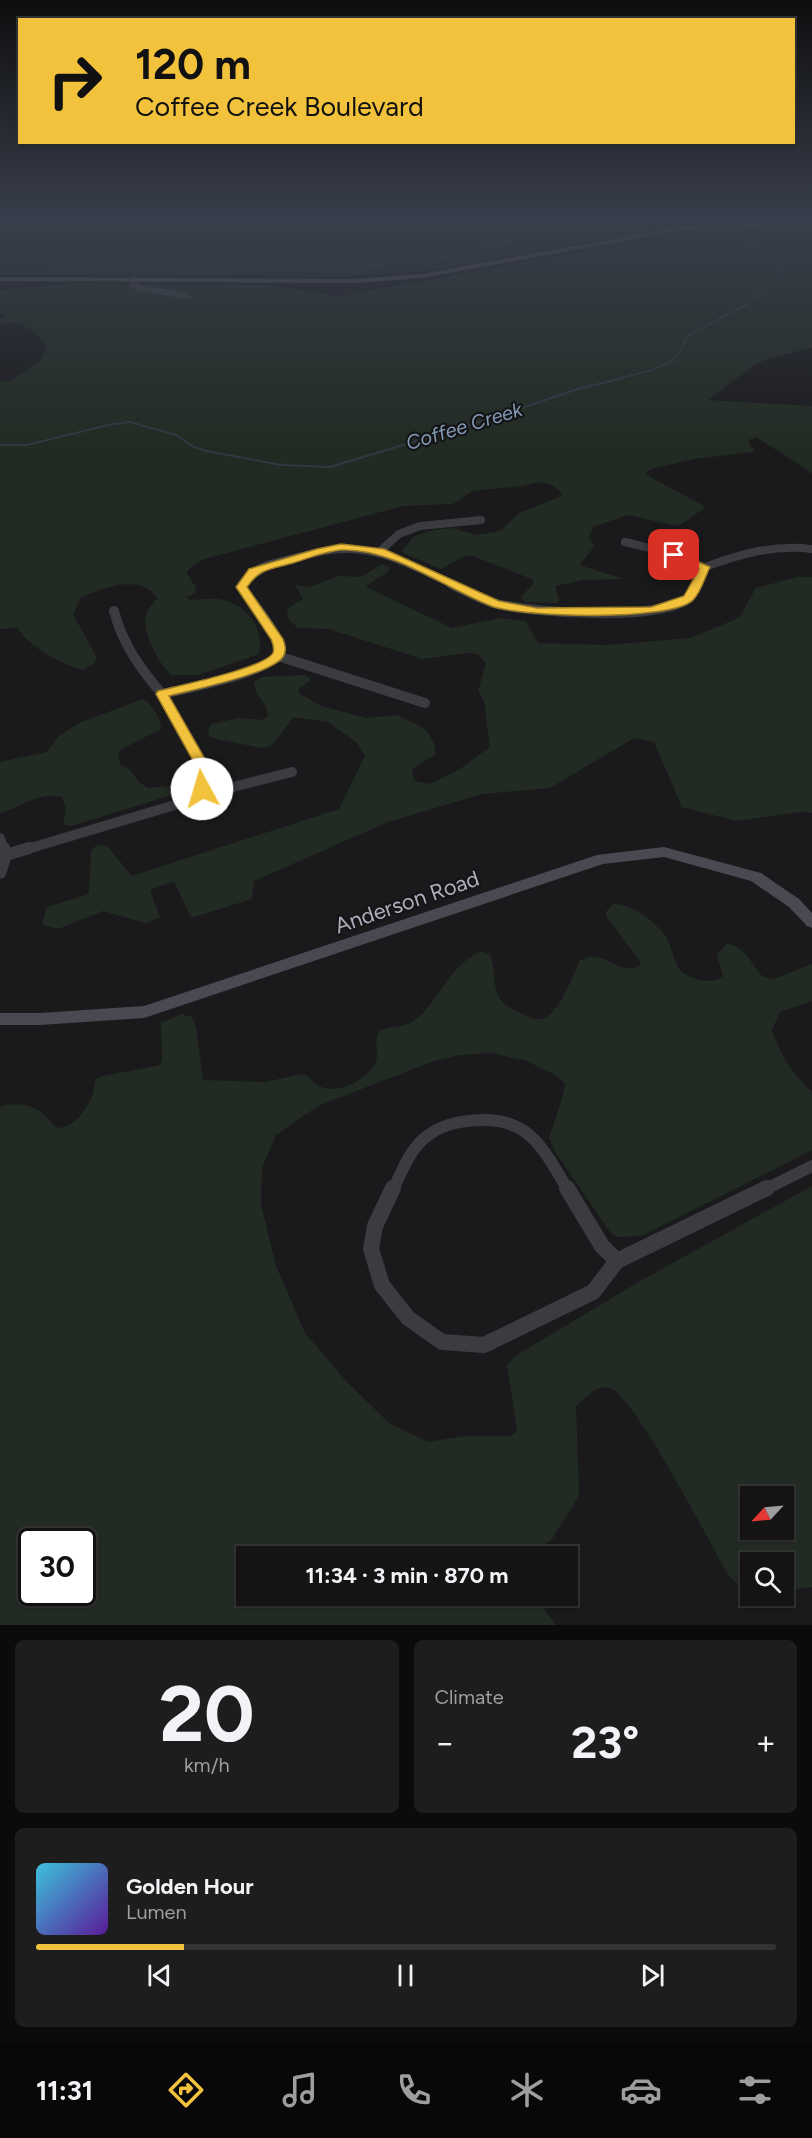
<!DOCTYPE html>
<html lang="en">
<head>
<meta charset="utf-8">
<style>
  body { margin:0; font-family:Figtree,sans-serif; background:#1d1d1e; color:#f1f3f6; height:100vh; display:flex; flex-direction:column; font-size:22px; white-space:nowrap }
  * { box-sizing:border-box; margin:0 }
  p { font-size:20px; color:#9d9ea0 }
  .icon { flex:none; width:33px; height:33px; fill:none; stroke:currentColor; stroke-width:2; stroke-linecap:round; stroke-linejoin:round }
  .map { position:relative; height:1625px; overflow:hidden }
  .side { display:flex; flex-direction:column; gap:15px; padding:15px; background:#0b0b0c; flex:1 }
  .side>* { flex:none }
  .hud { position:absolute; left:18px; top:18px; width:777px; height:126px; border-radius:0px; box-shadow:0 2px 4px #0004,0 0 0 2px #333334; background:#f3c23c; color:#111; overflow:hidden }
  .needle { width:39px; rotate:244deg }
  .tools { position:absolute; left:740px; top:1486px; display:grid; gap:12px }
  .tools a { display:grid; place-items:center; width:54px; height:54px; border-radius:0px; background:#141415; box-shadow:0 2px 4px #0004,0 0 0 2px #333334; font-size:30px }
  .speed { position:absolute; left:18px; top:1528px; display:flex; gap:12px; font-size:30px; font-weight:700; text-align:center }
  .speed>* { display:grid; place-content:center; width:78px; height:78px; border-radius:50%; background:#141415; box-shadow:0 2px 4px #0004,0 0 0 2px #333334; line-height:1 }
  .speed .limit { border:3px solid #111; border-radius:9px; background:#fff; color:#111 }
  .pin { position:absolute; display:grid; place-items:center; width:51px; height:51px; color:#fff; margin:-26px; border-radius:12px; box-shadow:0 3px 9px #0006 }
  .me { position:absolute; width:66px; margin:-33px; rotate:354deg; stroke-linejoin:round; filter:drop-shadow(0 0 4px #0008) }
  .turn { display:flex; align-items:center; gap:21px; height:126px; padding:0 18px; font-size:27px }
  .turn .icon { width:78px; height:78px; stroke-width:2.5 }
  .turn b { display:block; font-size:42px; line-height:51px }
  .big { font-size:45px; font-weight:700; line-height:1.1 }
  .side .tile { flex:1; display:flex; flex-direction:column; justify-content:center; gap:9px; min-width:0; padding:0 21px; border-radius:9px; background:#1d1d1e }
  .side .dial { align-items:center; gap:0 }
  .dial b { font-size:78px; line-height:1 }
  .song { display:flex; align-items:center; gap:18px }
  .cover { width:72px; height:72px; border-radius:9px; background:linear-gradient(135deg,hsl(190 70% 55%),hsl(270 70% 35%)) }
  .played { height:6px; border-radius:3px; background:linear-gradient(90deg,#f3c23c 20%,#333334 20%) }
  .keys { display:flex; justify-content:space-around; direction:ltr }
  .heat { display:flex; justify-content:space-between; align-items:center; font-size:33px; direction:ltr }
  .side .tiles { flex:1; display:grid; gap:15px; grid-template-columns:1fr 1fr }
  .tile:last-child { grid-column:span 2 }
  .trip { position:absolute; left:236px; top:1546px; width:342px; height:60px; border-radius:0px; background:#141415; box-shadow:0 2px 4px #0004,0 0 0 2px #333334; font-weight:700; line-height:60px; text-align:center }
  .tab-bar { display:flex; height:96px; justify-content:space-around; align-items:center; background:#080808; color:#9d9ea0 }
  .tab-bar .icon { width:42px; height:42px }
  .tab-bar .selected { color:#f3c23c }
  .tab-bar b { font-size:27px; color:#f1f3f6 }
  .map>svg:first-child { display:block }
  .green { fill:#222b23; fill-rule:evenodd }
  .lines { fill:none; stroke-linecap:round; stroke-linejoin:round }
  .stream-far1 { stroke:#303841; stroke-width:1.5 }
  .stream { stroke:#303841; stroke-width:2 }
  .street-far4 { stroke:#3b3c41; stroke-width:6 }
  .street-far3 { stroke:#3b3c41; stroke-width:8 }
  .street-far2 { stroke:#3b3c41; stroke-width:10 }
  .street-far1 { stroke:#3b3c41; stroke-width:12 }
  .street { stroke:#3b3c41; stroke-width:16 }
  .secondary { fill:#494a51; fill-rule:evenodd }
  .route { fill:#f3c23c; stroke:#9e7e27; stroke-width:1.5 }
  .labels { text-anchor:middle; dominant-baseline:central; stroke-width:4.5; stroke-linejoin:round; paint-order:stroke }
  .far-water-label { font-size:20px; font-style:italic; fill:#849bb6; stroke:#151517 }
  .street-label { font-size:22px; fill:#adb0bc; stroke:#151517 }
</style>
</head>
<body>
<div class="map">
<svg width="812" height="1625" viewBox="0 0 812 1625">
  <rect width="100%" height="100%" fill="#1a1a1c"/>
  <path class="green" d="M 0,218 L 676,218 L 648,231 L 432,270 L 380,274 L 335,276 L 0,275 Z
    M 704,218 L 812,218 L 812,222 L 720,224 Z
    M 729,229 L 812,229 L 812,348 L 769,358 L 754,365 L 708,400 L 812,406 L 812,473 L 756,437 L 749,440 L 750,446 L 755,450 L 753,452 L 694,459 L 651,469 L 646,473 L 650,477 L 704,506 L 705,509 C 694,513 686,524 676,526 L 628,515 L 593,527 L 589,537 L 594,547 L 579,565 L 624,579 L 583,580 L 555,586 L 559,600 L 557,603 L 526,602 L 520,598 L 533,584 L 533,580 L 529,578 L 473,556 L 465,556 L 441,569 L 403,553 L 403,550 L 413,537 L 432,530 L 452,528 L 477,535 L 500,531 L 519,513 L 562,496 L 560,491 L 552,485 L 538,482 L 523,486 L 472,491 L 453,504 L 403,506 L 204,559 L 190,568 L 187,573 L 196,588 L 195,593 L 187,597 L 189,600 C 198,600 207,598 217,599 C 243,601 265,626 259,653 L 254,656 L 198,675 L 172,675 C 159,666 141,630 146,614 C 148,607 154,604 157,598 C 141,573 102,588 81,598 L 73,614 L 97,658 L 92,665 L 83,670 C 58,662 33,650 17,628 L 0,629 L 0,380 L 8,382 L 40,361 L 47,348 C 39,331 18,319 0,324 L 0,319 L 5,317 L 0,312 L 0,290 L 77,283 L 266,285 L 336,296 L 346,295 L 688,233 Z
    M 382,564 L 390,568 L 389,571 L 366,586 L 370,589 L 452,628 L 501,618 L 526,621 L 538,643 L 607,645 L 690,638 L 739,618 L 756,588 L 797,577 L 812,577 L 812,813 L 800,812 L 736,821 L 682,807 L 654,742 L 634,738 L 550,788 L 482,794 L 388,822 L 254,881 L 252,899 L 191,918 L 174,881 L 150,890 L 160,917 L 146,923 L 103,911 L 58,929 L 42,924 L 47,907 L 89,894 L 91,850 L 97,845 L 107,846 L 132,876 L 339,809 L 365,756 L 357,743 L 328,722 L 294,717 L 272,745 L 262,748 L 216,739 L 209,736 L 208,730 L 212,724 L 238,718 L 261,720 L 268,716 C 268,702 254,696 254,682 L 262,677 L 305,675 L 310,678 L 310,681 L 299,688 L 299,693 L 321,706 L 367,718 L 397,715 L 420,726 L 428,733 L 434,744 L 436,754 L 412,769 L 414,781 L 430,784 L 460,769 L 490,747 L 484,701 L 478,691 L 486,664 L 478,654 L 466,653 L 422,659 L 329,629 L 298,628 L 289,620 L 287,609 L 303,599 L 295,585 L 309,587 L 339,576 L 361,577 Z
    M 140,700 L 145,700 C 152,706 162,719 161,729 L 122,749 L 118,754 L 120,764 L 129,769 L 140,783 L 148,788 L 179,785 L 180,790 L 175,794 L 71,826 L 63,825 C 65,814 68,811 62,797 C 40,791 19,807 0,814 L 0,762 L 47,752 L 58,737 L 79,723 Z
    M 613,904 C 632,903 658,923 667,939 C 672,948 674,961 680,970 C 689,980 714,985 723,976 L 717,955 L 726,944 C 743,944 753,966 763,977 L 774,979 L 812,964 L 812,1001 L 780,1012 L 772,1030 C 782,1057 791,1072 812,1092 L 812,1150 L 641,1236 L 617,1237 L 610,1232 L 556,1153 L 549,1138 L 562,1099 L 565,1084 L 556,1075 L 524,1060 L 490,1053 L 460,1055 L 431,1062 L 318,1106 L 276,1135 L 262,1168 L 261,1204 L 276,1266 L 305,1333 L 346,1381 L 389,1423 L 428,1442 L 465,1436 L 510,1436 L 515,1434 L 517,1429 L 507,1366 L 515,1356 L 642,1280 L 812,1186 L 812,1587 L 783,1591 L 783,1563 L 750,1563 L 750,1591 L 743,1589 L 728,1575 C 711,1545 635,1396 610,1388 C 596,1384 586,1398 576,1406 L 579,1496 L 552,1539 L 532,1553 L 531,1557 L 246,1557 L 246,1596 L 534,1596 L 556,1625 L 0,1625 L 0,1107 C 11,1102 31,1104 41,1112 C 51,1118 52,1133 67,1126 C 78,1121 89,1106 93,1094 C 95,1087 93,1082 98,1077 L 160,1065 L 162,1060 L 161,1023 L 181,1014 L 192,1017 L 196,1027 L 203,1080 L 265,1082 L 302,1074 C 310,1076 311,1081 317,1085 C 337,1097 368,1080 376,1061 C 380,1049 372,1043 380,1030 C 389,1027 400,1027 408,1024 C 435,1013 446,965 482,951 L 490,955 C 496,967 492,982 498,995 C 501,1004 510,1008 519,1012 C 525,1015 533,1020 540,1019 C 558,1018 573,975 580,960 C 585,959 590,956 594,957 C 611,958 624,977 641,964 L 637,957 L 606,916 L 606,912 ZM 750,1497 L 783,1497 L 783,1530 L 750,1530 ZM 32,1542 L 82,1542 L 82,1593 L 32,1593 Z"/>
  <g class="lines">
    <path class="stream-far1" d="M 44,262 L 59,270 L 107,271 L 250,272 L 346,268 L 450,257 L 527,236 L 571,231 L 640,230 L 659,222 L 648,218
      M 617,379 L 653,370 L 672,361 L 679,354 L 687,336 L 751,302 L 783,269 L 778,260 L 747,240 L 812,232"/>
    <path class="stream" d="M 0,445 L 27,445 L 108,425 L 130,422 L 176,435 L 194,447 L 206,451 L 281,465 L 330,467 L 483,421 L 578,389 L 623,378"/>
    <path class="street-far4" d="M 701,218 L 710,226
      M 135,279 L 133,285 L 139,288 L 188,296"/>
    <path class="street-far3" d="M 625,542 L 658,550 L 705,567
      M 380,551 L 399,534 L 420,526 L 481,520
      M 242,585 C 257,564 270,564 294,558 C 310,554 327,549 344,549 C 384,548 419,569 454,585
      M 697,585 L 705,567 C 740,554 775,544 812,549"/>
    <path class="street-far2" d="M 451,584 C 466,591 481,600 497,604 C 536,613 655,621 688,599 C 693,595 695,589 698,584
      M 114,611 C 123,645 140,668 162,694
      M 278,656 L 425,703
      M 202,789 L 229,788 L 292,772
      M 0,838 L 4,850
      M 24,850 L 168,807 L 182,802 L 202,789 L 205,779 L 202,766 L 162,694 C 182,689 279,672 279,649 C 280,634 250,600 241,587 L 243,584"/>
    <path class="street-far1" d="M 6,855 L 29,848
      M 0,873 L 6,855 L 4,848
      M 393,1190 C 402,1171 410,1149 427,1136 C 450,1118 500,1114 524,1131 C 544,1145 555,1169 568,1190
      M 764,1190 L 812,1166"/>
    <path class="street" d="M 393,1188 L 375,1226 L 371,1249 L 382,1285 L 408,1318 L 442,1342 L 484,1345 L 593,1292 L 617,1261
      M 567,1188 L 602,1246 L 617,1261
      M 617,1261 L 767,1188"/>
    <path class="secondary" d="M 812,222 L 812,226 L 683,230 L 422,278 L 355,283 L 0,281 L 0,277 L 355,279 L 422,274 L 683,226 Z
      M 664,847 L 761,873 L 799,899 L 812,913 L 812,928 L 807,926 L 789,907 L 751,881 L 664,857 L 603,864 L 144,1018 L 40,1025 L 0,1025 L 0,1013 L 40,1013 L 144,1006 L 597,855 Z"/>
  </g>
  <linearGradient id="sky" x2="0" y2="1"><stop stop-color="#0e0e0f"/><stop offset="0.49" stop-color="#383e4b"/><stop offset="1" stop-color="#383e4b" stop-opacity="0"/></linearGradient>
  <rect width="812" height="445" fill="url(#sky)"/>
  <path class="route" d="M 341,544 L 384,549 L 499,601 L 537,608 L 651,607 L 684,596 L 699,569 L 670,558 L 670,553 L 677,553 L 710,567 C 705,577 701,592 693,600 C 670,622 521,617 491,606 C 445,588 392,548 342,550 C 326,551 309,558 293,563 C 272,569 260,568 247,587 L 283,639 C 285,645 287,651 283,657 C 271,674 192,690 169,696 L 209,766 L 212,779 L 209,789 L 202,794 L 198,793 L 196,766 L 156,694 L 158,691 C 177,686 265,668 273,653 C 275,648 273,644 271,639 L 236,587 L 249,569 L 317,549 Z"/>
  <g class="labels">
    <g class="far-water-label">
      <text transform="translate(464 426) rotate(-17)">Coffee Creek</text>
    </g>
    <g class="street-label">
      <text transform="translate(407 902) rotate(-19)">Anderson Road</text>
    </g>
  </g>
</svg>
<div class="tools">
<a><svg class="needle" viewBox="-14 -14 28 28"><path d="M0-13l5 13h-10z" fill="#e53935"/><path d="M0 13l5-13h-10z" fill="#9d9ea0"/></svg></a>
<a><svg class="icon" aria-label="search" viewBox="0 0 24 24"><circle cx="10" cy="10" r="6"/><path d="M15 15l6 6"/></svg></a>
</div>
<div class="speed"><div class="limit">30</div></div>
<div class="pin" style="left:674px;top:555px;background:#d93025"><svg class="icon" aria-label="arrive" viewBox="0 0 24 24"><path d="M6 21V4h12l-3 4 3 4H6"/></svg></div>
<svg class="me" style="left:202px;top:789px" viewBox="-20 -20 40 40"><circle r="19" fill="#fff"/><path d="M0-13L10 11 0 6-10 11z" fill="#f3c23c"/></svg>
<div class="trip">11:34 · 3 min · 870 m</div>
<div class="hud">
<div class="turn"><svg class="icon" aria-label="right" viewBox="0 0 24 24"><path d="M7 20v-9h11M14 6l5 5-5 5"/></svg><div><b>120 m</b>Coffee Creek Boulevard</div></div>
</div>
</div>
<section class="side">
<div class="tiles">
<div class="tile dial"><b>20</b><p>km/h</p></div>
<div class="tile"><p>Climate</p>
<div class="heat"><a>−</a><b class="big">23°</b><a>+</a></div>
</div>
<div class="tile">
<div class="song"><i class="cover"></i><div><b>Golden Hour</b><p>Lumen</p></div></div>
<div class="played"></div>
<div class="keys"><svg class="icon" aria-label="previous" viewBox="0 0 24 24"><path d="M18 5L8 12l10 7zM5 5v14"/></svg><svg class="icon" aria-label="pause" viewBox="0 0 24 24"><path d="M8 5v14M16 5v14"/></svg><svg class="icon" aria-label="next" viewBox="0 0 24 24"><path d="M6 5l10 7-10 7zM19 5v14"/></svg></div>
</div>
</div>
</section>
<nav class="tab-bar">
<b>11:31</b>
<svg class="icon selected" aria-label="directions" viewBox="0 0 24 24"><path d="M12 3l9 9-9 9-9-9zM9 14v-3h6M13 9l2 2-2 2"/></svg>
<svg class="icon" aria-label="music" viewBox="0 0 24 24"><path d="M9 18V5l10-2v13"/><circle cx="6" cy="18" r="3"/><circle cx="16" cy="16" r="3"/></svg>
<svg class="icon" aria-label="phone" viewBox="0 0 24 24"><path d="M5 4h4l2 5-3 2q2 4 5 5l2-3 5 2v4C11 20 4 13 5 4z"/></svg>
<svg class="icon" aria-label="climate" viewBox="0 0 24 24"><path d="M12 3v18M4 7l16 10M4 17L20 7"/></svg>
<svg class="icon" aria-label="car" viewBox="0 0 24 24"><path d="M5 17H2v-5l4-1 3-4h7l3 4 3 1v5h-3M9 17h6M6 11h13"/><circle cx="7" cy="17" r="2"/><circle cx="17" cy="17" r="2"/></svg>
<svg class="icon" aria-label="filters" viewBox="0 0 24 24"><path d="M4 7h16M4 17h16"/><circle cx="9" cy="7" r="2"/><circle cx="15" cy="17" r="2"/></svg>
</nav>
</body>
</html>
